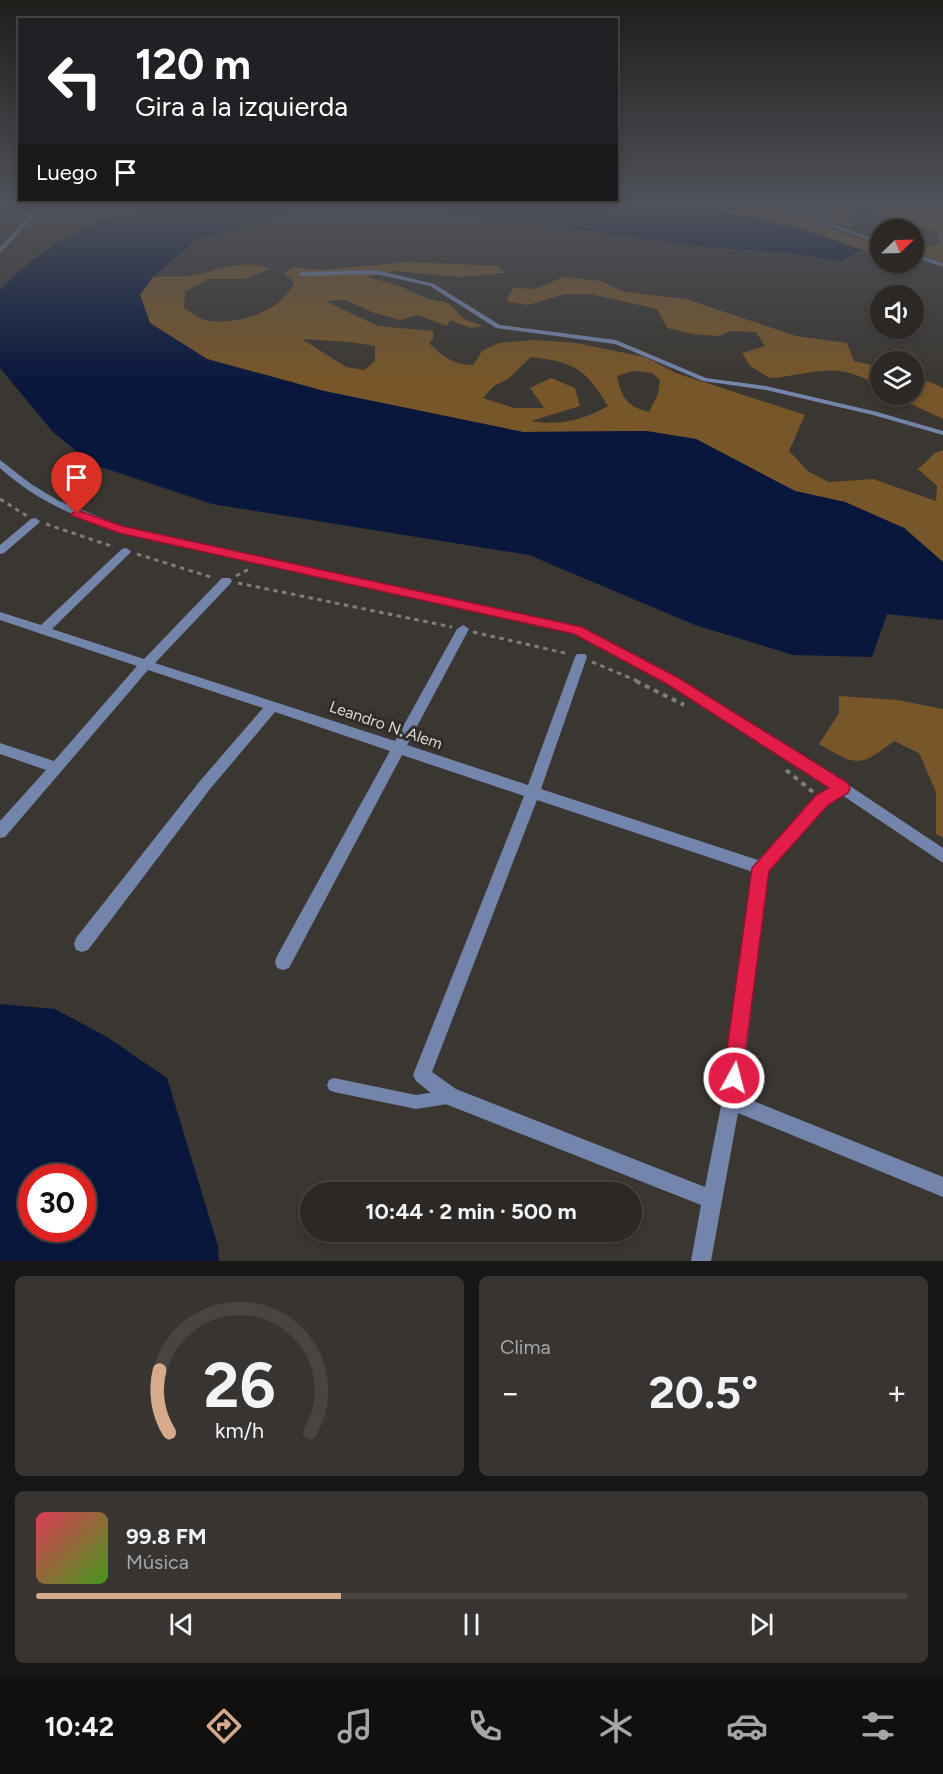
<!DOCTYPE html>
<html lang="es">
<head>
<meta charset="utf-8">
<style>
  body { margin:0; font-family:Figtree,sans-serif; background:#383432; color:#f1f3f6; height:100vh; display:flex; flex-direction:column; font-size:22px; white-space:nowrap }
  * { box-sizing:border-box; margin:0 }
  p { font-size:20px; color:#a6a6a7 }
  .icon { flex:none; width:33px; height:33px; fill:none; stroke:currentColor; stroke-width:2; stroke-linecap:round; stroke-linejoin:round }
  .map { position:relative; height:1261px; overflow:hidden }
  .drawer { display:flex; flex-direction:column; gap:15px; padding:15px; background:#181614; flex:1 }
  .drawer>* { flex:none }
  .banner { position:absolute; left:18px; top:18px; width:600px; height:183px; border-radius:0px; box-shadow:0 3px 9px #0003,0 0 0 2px #484442; background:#202124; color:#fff; overflow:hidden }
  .needle { width:39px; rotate:67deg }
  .fabs { position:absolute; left:870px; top:219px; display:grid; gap:12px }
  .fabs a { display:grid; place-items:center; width:54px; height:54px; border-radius:50%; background:#2c2825; box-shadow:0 3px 9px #0003,0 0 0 2px #484442; font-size:30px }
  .speed { position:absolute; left:18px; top:1164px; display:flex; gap:12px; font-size:30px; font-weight:700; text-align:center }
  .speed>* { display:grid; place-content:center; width:78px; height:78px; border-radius:50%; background:#2c2825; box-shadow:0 3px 9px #0003,0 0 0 2px #484442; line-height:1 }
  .speed .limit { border:9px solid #d22; background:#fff; color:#111 }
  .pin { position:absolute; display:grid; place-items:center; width:51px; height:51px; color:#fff; margin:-62px -26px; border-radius:50% 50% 50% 0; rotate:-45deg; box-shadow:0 0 6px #0007 }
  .pin .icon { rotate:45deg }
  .me { position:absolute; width:66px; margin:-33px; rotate:7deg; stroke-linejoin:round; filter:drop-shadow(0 0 4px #0008) }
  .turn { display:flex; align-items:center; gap:21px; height:126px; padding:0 18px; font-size:27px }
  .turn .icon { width:78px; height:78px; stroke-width:2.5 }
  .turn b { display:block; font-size:42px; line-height:51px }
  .then { display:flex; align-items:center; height:57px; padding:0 18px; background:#0003; gap:12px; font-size:22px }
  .big { font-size:45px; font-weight:700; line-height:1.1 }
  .drawer .card { flex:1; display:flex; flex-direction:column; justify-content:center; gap:9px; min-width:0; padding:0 21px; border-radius:9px; background:#383432 }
  .drawer .dial { align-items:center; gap:0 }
  .dial svg { height:156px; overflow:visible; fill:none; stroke:#484442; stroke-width:7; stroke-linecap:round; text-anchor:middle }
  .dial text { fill:#f1f3f6; stroke:none }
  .song { display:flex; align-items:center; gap:18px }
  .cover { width:72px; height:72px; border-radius:9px; background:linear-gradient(135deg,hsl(350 70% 55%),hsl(100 70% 35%)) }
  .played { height:6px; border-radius:3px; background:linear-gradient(90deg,#d6ab8b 35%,#484442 35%) }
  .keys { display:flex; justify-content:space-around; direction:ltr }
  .heat { display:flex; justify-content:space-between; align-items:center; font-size:33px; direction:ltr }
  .drawer .tiles { flex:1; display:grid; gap:15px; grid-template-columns:1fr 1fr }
  .card:last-child { grid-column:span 2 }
  .trip { position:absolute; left:300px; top:1182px; width:342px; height:60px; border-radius:30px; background:#2c2825; box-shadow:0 3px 9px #0003,0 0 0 2px #484442; font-weight:700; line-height:60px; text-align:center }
  .tab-bar { display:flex; height:96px; justify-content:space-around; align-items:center; background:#12100f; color:#a6a6a7 }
  .tab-bar .icon { width:42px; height:42px }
  .tab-bar .selected { color:#d6ab8b }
  .tab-bar b { font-size:27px; color:#f1f3f6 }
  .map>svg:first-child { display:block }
  .green { fill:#775629; fill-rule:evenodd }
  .water { fill:#09173d; fill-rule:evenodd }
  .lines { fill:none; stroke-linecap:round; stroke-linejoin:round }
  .path-far2 { stroke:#807c78; stroke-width:1.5; stroke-dasharray:2 2; stroke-linecap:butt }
  .path-far1 { stroke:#807c78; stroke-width:3; stroke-dasharray:4.5 4.5; stroke-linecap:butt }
  .path { stroke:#807c78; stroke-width:4; stroke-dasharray:5 5; stroke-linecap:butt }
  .lane { fill:#7485ab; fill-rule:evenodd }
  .street { fill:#7485ab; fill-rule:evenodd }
  .route { fill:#e11d48; stroke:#92132f; stroke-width:1.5 }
  .labels { text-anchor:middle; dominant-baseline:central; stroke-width:6; stroke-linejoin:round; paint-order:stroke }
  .street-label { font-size:16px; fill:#dad7d4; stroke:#302c27 }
</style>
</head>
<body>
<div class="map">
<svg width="943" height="1261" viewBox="0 0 943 1261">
  <rect width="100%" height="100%" fill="#3a3631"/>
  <path class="green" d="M 684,206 L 773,208 L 880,246 L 880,254 C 856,249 834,238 811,231 C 770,218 726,211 684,206 Z
    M 786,206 L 943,206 L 943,262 L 914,252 L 914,241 L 930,246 L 940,245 L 937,231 C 916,223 883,228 870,206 L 852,208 L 849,218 L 853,225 L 844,225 Z
    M 408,262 L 498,266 L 505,273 L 460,277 L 395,271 L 368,277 L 399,286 L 429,299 L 448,303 L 464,319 L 483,326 L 471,328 L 450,320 L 447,326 L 418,315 L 400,320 L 374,313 L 346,300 L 325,301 L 378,326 L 433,331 L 433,339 L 429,343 C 442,356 454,365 473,365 L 482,351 L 499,343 L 534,340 L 576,343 L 645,357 L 676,373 L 805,415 L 789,451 L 809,472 L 829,482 L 873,479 L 936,501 L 937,486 L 918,469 L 935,453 L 943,450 L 943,562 L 904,528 L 845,502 L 795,491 L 696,439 L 646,431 L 523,432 L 324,391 L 207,359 L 150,323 L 140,295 L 153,277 C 164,276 176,277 187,276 C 214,273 242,256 270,269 L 244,279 L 208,279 L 185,292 L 184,308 C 191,312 200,320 209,321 C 239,324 280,313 294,283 L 284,273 L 293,267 L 320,270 ZM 302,339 L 350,342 L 375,346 L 375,361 L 364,370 L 346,367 ZM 531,357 C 574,362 586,369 608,406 C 584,420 558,426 531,421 L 580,406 L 575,388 L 551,378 L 530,388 L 544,408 L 514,408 L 483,398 L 494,386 L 508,379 ZM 633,371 L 652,373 L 660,380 L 658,394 L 649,412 C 626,406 622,398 617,376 Z
    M 563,277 L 601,281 L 624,292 L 686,299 L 796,336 L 847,343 L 854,361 L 880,367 L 880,387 C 836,359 818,374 770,378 L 750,366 L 742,353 L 765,346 L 756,332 L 731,331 L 719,336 L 693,334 L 667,328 L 657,309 L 590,294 L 565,294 L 528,305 L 509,302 L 507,299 L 513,288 L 535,289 Z
    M 914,375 L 943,388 L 943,419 L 892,395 L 914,394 Z
    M 839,696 L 898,700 L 943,709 L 943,838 L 936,834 L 936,792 L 919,753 L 894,741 C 860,768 856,766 819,744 L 839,713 Z"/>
  <path class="water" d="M 150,206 L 684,206 C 745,214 804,228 862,250 L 841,261 L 787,253 L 699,246 L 553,226 L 384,209 L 312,212 L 276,217 L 195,240 L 153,277 L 140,295 L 150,323 L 207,359 L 324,391 L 523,432 L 646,431 L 696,439 L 795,491 L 845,502 L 904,528 L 943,562 L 943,620 L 887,614 L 872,657 L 793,655 L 695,625 L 529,555 L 212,504 L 92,464 L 53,432 L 0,368 L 0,290 C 39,248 94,217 150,206 Z
    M 0,1004 L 55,1009 L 107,1037 L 167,1078 L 218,1246 L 219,1261 L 0,1261 ZM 32,1178 L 82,1178 L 82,1228 L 32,1228 Z"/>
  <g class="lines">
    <path class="path-far2" d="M 61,215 L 75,217"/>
    <path class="path-far1" d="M 0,499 L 27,516
      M 46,524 L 114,547
      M 137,554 L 214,578
      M 236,576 L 249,569
      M 238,583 L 452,627
      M 473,632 L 569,654
      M 592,662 L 640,682"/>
    <path class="path" d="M 636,681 L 684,705
      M 786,770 L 813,792"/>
    <path class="lane" d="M 56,206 L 63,206 L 32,212 L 30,211 Z
      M 776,206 L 781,206 L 808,215 L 825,206 L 830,206 L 812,217 L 880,241 L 880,244 Z
      M 914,253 L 943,263 L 943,267 L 914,257 Z
      M 376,270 L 434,284 L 500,325 L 616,340 L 706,378 L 766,386 L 877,412 L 943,431 L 943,435 L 873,415 L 766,390 L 703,381 L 615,344 L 496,328 L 430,286 L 376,274 L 302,276 L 299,274 L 302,272 Z
      M 334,1078 L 416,1095 L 448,1090 L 453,1092 L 455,1097 L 453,1102 L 448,1104 L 416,1109 L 334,1092 L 329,1090 L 327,1085 L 329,1080 Z"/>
    <path class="street" d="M 0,206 L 35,211 L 33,218 L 0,253 L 0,247 L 28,217 L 29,212 L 0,208 Z
      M 0,460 L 31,484 L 59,501 L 122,526 L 581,627 L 676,678 L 847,784 L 943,848 L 943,863 L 842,795 L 827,804 L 768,871 L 741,1096 L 943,1177 L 943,1197 L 738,1113 L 711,1261 L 691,1261 L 701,1205 L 443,1103 L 416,1081 L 413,1075 L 524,796 L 402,755 L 289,968 L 283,970 L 277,968 L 275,962 L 277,956 L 390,751 L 275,712 L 210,789 L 88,950 L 82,952 L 76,950 L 74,944 L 76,938 L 200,781 L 263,708 L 148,670 L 5,837 L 0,838 L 0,821 L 46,770 L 0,754 L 0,743 L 54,761 L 137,666 L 0,620 L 0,612 L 41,625 L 122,549 L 126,548 L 131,551 L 130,553 L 52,629 L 144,659 L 222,578 L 230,578 L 232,581 L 230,584 L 155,663 L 395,741 L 457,629 L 463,625 L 469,629 L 407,745 L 528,785 L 575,657 L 577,654 L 585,654 L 587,657 L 541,789 L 758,860 L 817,796 L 830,788 L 668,684 L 574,634 L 115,531 C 73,516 34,499 0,468 ZM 537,800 L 753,872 L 722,1101 L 705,1187 L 456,1089 L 432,1072 Z
      M 35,518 L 40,521 L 39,523 L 4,553 L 0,554 L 0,545 L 31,519 Z"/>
  </g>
  <linearGradient id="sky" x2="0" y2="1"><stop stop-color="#201e1b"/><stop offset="0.54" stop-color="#4f525a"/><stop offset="1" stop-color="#4f525a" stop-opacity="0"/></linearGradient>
  <rect width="943" height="382" fill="url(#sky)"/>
  <path class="route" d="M 77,510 L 122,526 L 582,627 L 677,677 L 848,783 L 850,788 L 848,793 L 828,805 L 769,871 L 741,1085 L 734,1088 L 726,1085 L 723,1078 L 752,868 L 816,795 L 829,788 L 667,684 L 574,634 L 119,533 L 73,516 L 71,514 Z"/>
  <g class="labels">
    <g class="street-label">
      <text transform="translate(386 725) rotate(19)">Leandro N. Alem</text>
    </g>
  </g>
</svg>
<div class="fabs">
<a><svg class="needle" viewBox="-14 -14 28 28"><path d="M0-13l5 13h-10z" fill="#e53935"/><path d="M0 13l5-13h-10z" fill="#a6a6a7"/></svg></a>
<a><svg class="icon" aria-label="sound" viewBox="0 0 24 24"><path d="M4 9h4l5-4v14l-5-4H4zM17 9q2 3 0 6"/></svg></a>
<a><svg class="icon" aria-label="layers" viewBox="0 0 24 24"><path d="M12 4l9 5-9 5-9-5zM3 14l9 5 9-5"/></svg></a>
</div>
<div class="speed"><div class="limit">30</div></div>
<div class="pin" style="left:77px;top:514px;background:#d93025"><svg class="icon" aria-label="arrive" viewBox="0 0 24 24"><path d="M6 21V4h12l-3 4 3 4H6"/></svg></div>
<svg class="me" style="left:734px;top:1078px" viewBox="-20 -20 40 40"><circle r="17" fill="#e11d48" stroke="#fff" stroke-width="3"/><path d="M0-11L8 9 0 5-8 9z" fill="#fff"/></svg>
<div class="trip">10:44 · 2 min · 500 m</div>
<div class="banner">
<div class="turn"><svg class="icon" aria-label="left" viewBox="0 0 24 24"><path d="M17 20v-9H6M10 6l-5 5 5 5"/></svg><div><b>120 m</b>Gira a la izquierda</div></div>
<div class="then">Luego<svg class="icon" aria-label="arrive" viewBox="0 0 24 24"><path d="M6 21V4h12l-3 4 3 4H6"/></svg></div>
</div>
</div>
<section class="drawer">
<div class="tiles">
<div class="card dial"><svg viewBox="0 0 100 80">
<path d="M14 69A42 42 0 1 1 86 69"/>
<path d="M14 69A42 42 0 0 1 9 37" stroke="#d6ab8b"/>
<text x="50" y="56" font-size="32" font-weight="700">26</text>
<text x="50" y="72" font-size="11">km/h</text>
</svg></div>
<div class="card"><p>Clima</p>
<div class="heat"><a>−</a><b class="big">20.5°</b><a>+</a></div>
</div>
<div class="card">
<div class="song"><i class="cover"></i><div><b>99.8 FM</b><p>Música</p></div></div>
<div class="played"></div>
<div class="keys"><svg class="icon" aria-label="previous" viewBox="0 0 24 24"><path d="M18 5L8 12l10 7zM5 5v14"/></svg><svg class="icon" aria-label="pause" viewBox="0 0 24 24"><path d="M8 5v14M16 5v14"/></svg><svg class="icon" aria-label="next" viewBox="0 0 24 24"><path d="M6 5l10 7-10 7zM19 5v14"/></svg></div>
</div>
</div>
</section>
<nav class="tab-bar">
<b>10:42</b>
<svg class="icon selected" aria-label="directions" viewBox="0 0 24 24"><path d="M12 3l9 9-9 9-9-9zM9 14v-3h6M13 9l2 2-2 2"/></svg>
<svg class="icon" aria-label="music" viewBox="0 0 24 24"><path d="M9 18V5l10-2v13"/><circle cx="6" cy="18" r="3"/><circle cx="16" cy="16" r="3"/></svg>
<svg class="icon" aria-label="phone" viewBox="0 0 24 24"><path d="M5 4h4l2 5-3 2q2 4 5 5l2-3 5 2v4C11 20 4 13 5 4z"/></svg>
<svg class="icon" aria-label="climate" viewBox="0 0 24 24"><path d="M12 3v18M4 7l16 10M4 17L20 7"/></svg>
<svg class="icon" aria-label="car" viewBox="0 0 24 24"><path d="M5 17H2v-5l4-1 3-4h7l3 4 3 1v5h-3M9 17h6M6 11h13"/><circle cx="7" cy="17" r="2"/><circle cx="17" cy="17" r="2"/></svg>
<svg class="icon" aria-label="filters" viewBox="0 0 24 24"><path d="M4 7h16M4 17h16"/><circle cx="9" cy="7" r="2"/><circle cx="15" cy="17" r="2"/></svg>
</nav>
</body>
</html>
